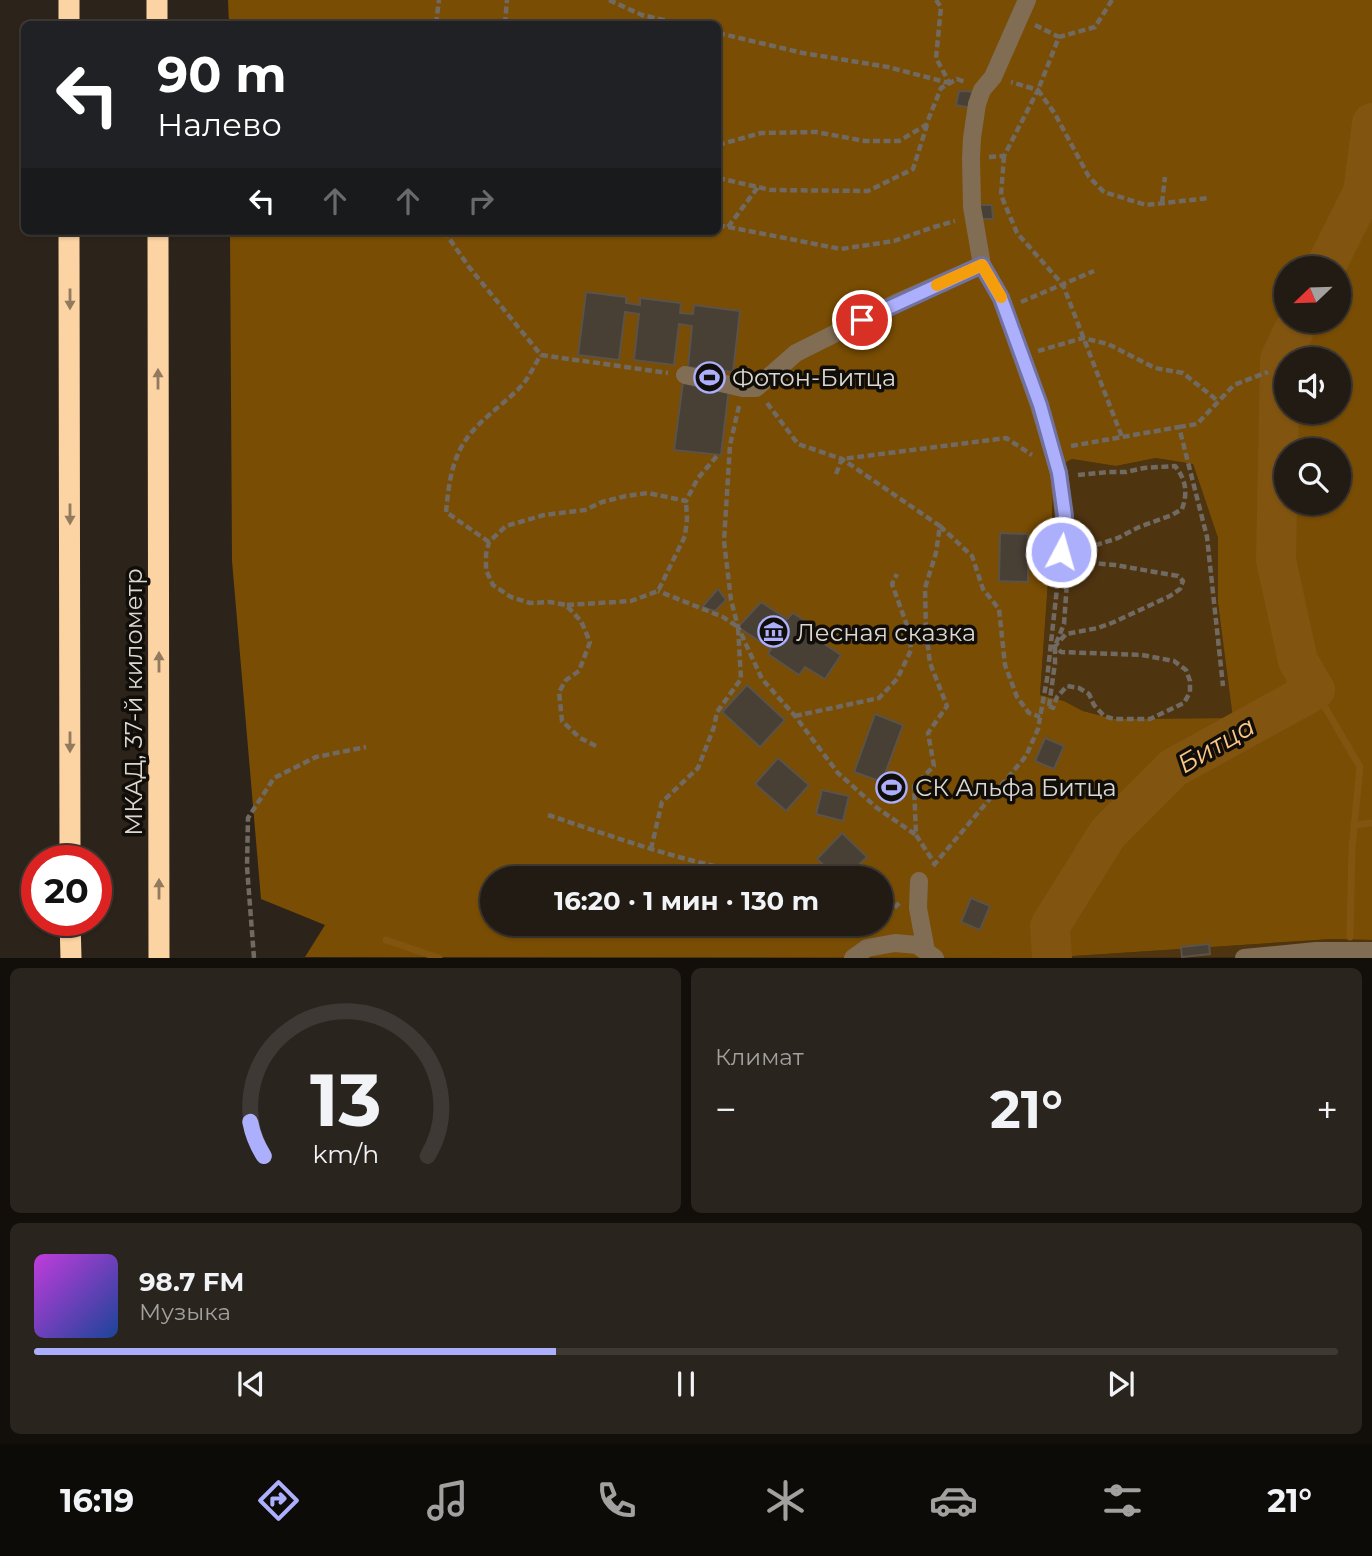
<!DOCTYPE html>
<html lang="ru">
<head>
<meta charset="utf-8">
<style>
  body { margin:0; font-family:Montserrat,sans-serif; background:#29241d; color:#f1f3f6; height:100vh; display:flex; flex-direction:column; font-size:26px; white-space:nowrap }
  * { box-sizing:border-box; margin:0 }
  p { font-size:23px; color:#a2a1a0 }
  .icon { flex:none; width:38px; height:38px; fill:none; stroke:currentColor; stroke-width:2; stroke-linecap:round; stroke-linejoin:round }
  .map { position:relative; height:958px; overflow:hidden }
  .side { display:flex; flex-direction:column; gap:10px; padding:10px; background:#120f0b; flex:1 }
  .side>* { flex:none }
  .guide { position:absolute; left:21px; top:21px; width:700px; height:214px; border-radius:10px; box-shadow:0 2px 5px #0004,0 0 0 2px #3e3934; background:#202124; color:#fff; overflow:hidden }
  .needle { width:46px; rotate:247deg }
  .fabs { position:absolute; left:1274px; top:256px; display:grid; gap:14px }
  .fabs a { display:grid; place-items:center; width:77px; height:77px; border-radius:50%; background:#211b14; box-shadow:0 2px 5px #0004,0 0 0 2px #3e3934; font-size:35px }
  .speed { position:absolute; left:21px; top:845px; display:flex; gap:14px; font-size:35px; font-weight:700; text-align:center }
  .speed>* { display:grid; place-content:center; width:91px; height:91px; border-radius:50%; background:#211b14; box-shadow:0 2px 5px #0004,0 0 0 2px #3e3934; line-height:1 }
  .speed .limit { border:10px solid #d22; background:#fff; color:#111 }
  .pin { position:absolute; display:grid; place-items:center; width:60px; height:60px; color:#fff; margin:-30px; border:4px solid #fff; border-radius:50%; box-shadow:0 2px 7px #0007 }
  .me { position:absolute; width:77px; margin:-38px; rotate:6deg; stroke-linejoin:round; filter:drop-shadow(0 0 5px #0008) }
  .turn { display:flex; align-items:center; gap:24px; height:147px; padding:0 21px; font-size:32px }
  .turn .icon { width:91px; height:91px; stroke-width:2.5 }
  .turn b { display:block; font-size:49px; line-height:60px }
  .lanes { display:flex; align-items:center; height:66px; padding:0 21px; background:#0003; justify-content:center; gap:35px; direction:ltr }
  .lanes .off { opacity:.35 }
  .big { font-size:52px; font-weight:700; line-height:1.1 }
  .side .widget { flex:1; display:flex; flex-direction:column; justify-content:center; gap:10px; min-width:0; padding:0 24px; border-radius:10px; background:#29241d }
  .side .dial { align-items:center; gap:0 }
  .dial svg { height:182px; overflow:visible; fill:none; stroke:#3e3934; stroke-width:7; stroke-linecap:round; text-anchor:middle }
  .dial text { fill:#f1f3f6; stroke:none }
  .song { display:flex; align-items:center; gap:21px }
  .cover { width:84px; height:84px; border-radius:10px; background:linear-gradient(135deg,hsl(290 70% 55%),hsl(220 70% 35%)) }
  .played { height:7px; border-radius:4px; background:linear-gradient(90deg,#acaffb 40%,#3e3934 40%) }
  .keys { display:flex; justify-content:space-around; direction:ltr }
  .heat { display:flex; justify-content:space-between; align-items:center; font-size:38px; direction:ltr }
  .side .tiles { flex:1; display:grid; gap:10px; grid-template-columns:1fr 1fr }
  .widget:last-child { grid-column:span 2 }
  .trip { position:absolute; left:480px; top:866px; width:413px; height:70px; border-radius:35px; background:#211b14; box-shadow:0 2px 5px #0004,0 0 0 2px #3e3934; font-weight:700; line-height:70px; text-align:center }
  .dock { display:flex; height:112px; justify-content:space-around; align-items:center; background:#0d0b08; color:#a2a1a0 }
  .dock .icon { width:49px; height:49px }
  .dock .active { color:#acaffb }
  .dock b { font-size:32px; color:#f1f3f6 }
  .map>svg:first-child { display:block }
  .green { fill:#4f3410 }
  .forest { fill:#794d03; fill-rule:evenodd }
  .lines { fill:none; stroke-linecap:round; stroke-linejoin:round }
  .stream { stroke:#815410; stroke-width:7 }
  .river { stroke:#815410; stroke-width:40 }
  .building { fill:#483f35; stroke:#5b5248; stroke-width:2 }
  .path { stroke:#716a62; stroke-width:4.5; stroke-dasharray:7 3.5; stroke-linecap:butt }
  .minor { stroke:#816d54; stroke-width:18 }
  .highway { stroke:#fcd3a2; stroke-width:21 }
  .oneway { fill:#927a5e }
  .route-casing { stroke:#7072a3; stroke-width:18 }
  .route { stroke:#acaffb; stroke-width:12 }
  .slow { stroke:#f59e0b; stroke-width:12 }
  .labels { text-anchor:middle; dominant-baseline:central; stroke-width:7; stroke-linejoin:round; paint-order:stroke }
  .poi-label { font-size:24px; fill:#dcd7d1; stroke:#110e0a; text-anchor:start }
  .street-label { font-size:24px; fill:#dcd7d1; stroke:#110e0a }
  .water-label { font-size:26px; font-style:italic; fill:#fcc786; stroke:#110e0a }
</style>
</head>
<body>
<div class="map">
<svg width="1372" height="958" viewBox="0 0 1372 958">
  <rect width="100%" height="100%" fill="#2c241a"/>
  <path class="green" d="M 1156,458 L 1193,464 L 1218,538 L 1218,603 L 1234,718 L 1114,719 L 1083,711 L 1064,701 L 1040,695 L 1051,539 L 1054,469 L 1072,459 L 1116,466 Z
    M 1332,939 L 1372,940 L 1372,957 L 1043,958 Z"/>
  <path class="forest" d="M 228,0 L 1372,0 L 1372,940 L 1332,939 L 1043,958 L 305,957 L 325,925 L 261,899 L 232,561 L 230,231 L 718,231 L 718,24 L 229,24 ZM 1286,268 L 1339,268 L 1339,320 L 1286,320 ZM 1286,359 L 1339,359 L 1339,411 L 1286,411 ZM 1286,450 L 1339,450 L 1339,502 L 1286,502 ZM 1156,458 L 1193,464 L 1218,538 L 1218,603 L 1233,718 L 1114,719 L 1083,711 L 1064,701 L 1040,695 L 1051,539 L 1054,469 L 1072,459 L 1116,466 ZM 492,878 L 880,878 L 880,924 L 492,924 Z"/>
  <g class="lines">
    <path class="stream" d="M 1315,690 L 1360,767 L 1352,847 L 1350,937
      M 1354,825 L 1372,823
      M 386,940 L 439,958"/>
    <path class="river" d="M 1325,268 L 1363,192 L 1372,123
      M 1052,958 L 1050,926 L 1108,833 L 1173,768 L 1315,690 L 1298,661 L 1276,560 L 1280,359 L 1299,320"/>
  </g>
  <path class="building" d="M 959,91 L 978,92 L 972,108 L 956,105 Z
    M 979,205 L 992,205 L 993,219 L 980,219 Z
    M 586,292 L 626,297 L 626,303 L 640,305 L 640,298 L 681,303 L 680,313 L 693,314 L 694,305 L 740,311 L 733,372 L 717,370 L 715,386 L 729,388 L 721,455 L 674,450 L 683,382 L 701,385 L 703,369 L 688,367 L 692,326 L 679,324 L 674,365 L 634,360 L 639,314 L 625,312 L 619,360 L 578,355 Z
    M 1000,533 L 1028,534 L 1028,582 L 999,581 Z
    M 718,589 L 726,600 L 715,611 L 702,607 Z
    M 761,602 L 787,619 L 793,613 L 822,632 L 817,639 L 841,655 L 825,679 L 805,667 L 799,675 L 768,654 L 771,649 L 738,627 Z
    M 747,685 L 785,720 L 760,747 L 722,712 Z
    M 875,714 L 903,725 L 882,782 L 854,772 Z
    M 1045,738 L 1064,746 L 1054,769 L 1035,761 Z
    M 778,758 L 809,785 L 786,811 L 755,784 Z
    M 822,790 L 849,796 L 843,821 L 816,814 Z
    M 842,833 L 867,857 L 845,878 L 837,878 L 817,859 Z
    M 971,898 L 990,906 L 980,930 L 961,922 Z
    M 1209,944 L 1210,954 L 1182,957 L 1181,947 Z"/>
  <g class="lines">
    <path class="path" d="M 609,0 L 642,15 L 681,24
      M 936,0 L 941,7 L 936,58 L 949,82
      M 1112,0 L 1095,27 L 1059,37 L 1038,90 L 1055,114 L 1089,177 L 1104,192 L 1146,205 L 1209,198
      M 436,24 L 439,0
      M 505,24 L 507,0
      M 1035,25 L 1059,37
      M 718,33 L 803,53 L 888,67 L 949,83
      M 718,145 L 761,133 L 816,132 L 865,141 L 899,141 L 926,125 L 941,88 L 957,79 L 965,82
      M 1004,156 L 1001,195 L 1017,233 L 1063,285 L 1122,437
      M 989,157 L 1004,156 L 1038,90 L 1011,82
      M 718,178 L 771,190 L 868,191 L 913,169 L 927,125
      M 1162,203 L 1165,177
      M 718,225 L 841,249 L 894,241 L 934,227 L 955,221
      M 728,227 L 758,187
      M 444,231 L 469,267 L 541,355 L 668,373
      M 1021,302 L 1094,271
      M 1038,351 L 1083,338 L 1108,344 L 1155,368 L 1183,373 L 1218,401
      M 767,403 L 798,444 L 842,459 L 940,526 L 936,553 L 925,588 L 926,632 L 930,663 L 947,706 L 928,733 L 934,766 L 914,786 L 916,835 L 935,864
      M 739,406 L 730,445 L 724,541 L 731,600 L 738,627 L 762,679 L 795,716 L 838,773 L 877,808 L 916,835
      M 1179,427 L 1197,424 L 1234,385 L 1268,372
      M 1071,446 L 1179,427 L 1207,537 L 1223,686
      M 836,474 L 842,459 L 1006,438 L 1032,455
      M 1078,475 L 1108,472 L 1126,472 L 1144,468 L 1175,466 C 1186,480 1188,492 1182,509 L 1172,515 L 1139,527 L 1118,538 L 1081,550
      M 940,526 L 972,556 L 983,589 L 999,609 L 1005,665 L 1017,697 L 1029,713 L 1040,717
      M 489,542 L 446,512 C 448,492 450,472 458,454 C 471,423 503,407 524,383 C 530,375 535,364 541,355
      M 567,605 L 631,601 L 658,591 L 685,536 L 687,519 L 686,501
      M 1049,706 L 1053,708 L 1057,697 L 1067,686 L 1079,688 L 1089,694 L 1094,705 L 1104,716 L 1114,719 L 1150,719 L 1184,703 L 1190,692 L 1190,681 L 1186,670 L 1174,661 L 1142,655 L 1061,652 L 1055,646 L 1066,634 L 1098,628 L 1114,622 L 1170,596 L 1180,589 L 1183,581 L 1178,576 L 1115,565 L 1093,563 L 1078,559
      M 1049,706 L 1055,663 L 1055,646 L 1064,624 L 1068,568
      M 795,716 L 879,698 L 897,679 L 911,650 L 909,631 L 892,584 L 897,574
      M 596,746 L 580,738 L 562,721 L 559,692 L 566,680 L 579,671 L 590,642 L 581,621 L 566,605 L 550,602 L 530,603 L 511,597 L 493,585 L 486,570 L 486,554 L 489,542 L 506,526 L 544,515 L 585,510 L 602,502 L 626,496 L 648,493 L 686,501 L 698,478 L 717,456
      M 548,815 C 627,841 711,873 795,878
      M 651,849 L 662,802 L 698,768 L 714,727 L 717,712 L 741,679 L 738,627 L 723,617 L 658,591
      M 933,866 L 1026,756 L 1038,729 L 1047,679 L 1059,570
      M 880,903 L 893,909
      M 880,923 L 899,903
      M 254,958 L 247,867 L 248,818 L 274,778 L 316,757 L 366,747"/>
    <path class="minor" d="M 1027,0 L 993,77 L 982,90 L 977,104 L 972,138 L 971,158 L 972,207 L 982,265 L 1001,298 L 1039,405 L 1059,473 L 1064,516 L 1061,552
      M 685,375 L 743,388 L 756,388 L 796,353 L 896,303 L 982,265
      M 919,881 L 918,908 L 926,951
      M 853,958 L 867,948 L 895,943 L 917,945 L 935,958
      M 1244,958 L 1316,951 L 1372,951"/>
    <path class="highway" d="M 69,0 L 69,24
      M 157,0 L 157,24
      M 69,231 L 70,861
      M 158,231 L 159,958
      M 70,920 L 71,958"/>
  </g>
  <defs><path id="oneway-solid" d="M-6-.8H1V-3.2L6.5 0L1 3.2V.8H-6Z" transform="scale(1.75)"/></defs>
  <g class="oneway">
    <use href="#oneway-solid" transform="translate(70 299) rotate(90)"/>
    <use href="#oneway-solid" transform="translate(158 379) rotate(-90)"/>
    <use href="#oneway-solid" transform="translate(70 514) rotate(90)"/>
    <use href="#oneway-solid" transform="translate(159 662) rotate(-90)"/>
    <use href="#oneway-solid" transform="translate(70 742) rotate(90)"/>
    <use href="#oneway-solid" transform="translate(159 889) rotate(-90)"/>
  </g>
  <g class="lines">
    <defs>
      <path id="route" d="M 862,320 L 982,265 L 1001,298 L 1040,405 L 1059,473 L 1065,516 L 1061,552"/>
    </defs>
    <use href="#route" class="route-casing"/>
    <use href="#route" class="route"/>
    <path class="slow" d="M 937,285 L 982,265 L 1001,297"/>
  </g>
  <defs>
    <symbol id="stadium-ring" viewBox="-11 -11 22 22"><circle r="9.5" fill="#110e0a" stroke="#acaffb" stroke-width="1.5"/><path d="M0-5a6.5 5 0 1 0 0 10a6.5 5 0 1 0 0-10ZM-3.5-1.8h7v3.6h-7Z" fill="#acaffb"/></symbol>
    <symbol id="museum-ring" viewBox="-11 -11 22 22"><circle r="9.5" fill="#110e0a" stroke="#acaffb" stroke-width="1.5"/><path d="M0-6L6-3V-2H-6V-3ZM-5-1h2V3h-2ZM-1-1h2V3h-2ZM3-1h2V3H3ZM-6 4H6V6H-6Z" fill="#acaffb"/></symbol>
  </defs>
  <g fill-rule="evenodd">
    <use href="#stadium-ring" x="692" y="360" width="35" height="35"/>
    <use href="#museum-ring" x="756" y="614" width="35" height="35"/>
    <use href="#stadium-ring" x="874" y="770" width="35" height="35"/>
  </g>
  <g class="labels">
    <g class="poi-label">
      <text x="732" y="377">Фотон-Битца</text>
      <text x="796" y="632">Лесная сказка</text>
      <text x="915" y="787">СК Альфа Битца</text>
    </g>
    <g class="street-label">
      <text transform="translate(133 702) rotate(-90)">МКАД, 37-й километр</text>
    </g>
    <g class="water-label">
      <text transform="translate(1216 745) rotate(-30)">Битца</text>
    </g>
  </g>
</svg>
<div class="fabs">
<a><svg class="needle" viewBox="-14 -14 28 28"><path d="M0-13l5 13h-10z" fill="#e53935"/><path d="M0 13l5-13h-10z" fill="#a2a1a0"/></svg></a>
<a><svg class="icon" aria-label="sound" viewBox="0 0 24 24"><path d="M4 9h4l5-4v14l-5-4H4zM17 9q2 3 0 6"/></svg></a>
<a><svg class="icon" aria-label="search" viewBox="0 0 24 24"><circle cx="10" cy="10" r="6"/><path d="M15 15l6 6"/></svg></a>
</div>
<div class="speed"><div class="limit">20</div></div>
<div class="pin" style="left:862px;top:320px;background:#d93025"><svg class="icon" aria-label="arrive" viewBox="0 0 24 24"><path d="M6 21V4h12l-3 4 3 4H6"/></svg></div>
<svg class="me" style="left:1061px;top:552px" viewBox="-20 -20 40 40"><circle r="17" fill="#acaffb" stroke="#fff" stroke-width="3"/><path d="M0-11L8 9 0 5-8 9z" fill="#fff"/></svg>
<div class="trip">16:20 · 1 мин · 130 m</div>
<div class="guide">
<div class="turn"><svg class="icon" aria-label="left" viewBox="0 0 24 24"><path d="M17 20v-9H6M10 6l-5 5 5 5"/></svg><div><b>90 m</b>Налево</div></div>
<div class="lanes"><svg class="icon" aria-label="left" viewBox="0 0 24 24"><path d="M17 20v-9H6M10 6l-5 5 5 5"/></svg><svg class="icon off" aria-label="ahead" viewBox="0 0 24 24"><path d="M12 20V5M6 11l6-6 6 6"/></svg><svg class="icon off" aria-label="ahead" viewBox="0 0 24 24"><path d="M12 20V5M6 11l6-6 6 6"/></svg><svg class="icon off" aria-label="right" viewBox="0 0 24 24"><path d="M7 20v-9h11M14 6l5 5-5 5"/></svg></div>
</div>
</div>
<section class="side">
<div class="tiles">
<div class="widget dial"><svg viewBox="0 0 100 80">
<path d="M14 69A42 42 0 1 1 86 69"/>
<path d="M14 69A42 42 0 0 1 8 54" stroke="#acaffb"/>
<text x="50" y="56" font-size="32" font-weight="700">13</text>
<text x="50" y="72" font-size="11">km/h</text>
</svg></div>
<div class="widget"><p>Климат</p>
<div class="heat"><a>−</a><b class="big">21°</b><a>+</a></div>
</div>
<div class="widget">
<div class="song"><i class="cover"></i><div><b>98.7 FM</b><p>Музыка</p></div></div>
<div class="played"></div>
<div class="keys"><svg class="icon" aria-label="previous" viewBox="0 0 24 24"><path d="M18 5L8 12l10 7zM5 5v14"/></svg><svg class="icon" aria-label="pause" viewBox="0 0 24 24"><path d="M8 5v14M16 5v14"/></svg><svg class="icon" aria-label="next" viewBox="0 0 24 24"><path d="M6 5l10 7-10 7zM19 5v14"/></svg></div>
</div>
</div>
</section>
<nav class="dock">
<b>16:19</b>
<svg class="icon active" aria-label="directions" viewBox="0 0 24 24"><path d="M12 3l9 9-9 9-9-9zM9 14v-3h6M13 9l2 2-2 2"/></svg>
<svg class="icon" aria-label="music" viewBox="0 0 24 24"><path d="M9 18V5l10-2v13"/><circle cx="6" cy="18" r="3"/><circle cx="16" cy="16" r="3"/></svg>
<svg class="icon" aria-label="phone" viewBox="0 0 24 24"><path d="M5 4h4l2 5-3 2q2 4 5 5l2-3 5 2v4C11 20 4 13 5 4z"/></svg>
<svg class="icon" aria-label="climate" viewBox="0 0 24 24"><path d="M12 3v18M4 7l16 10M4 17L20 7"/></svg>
<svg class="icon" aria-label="car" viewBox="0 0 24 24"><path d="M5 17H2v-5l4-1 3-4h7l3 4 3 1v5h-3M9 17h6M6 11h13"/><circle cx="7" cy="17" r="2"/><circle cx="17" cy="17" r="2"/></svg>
<svg class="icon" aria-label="filters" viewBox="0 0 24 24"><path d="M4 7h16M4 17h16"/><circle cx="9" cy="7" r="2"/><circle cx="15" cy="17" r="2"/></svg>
<b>21°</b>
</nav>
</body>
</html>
